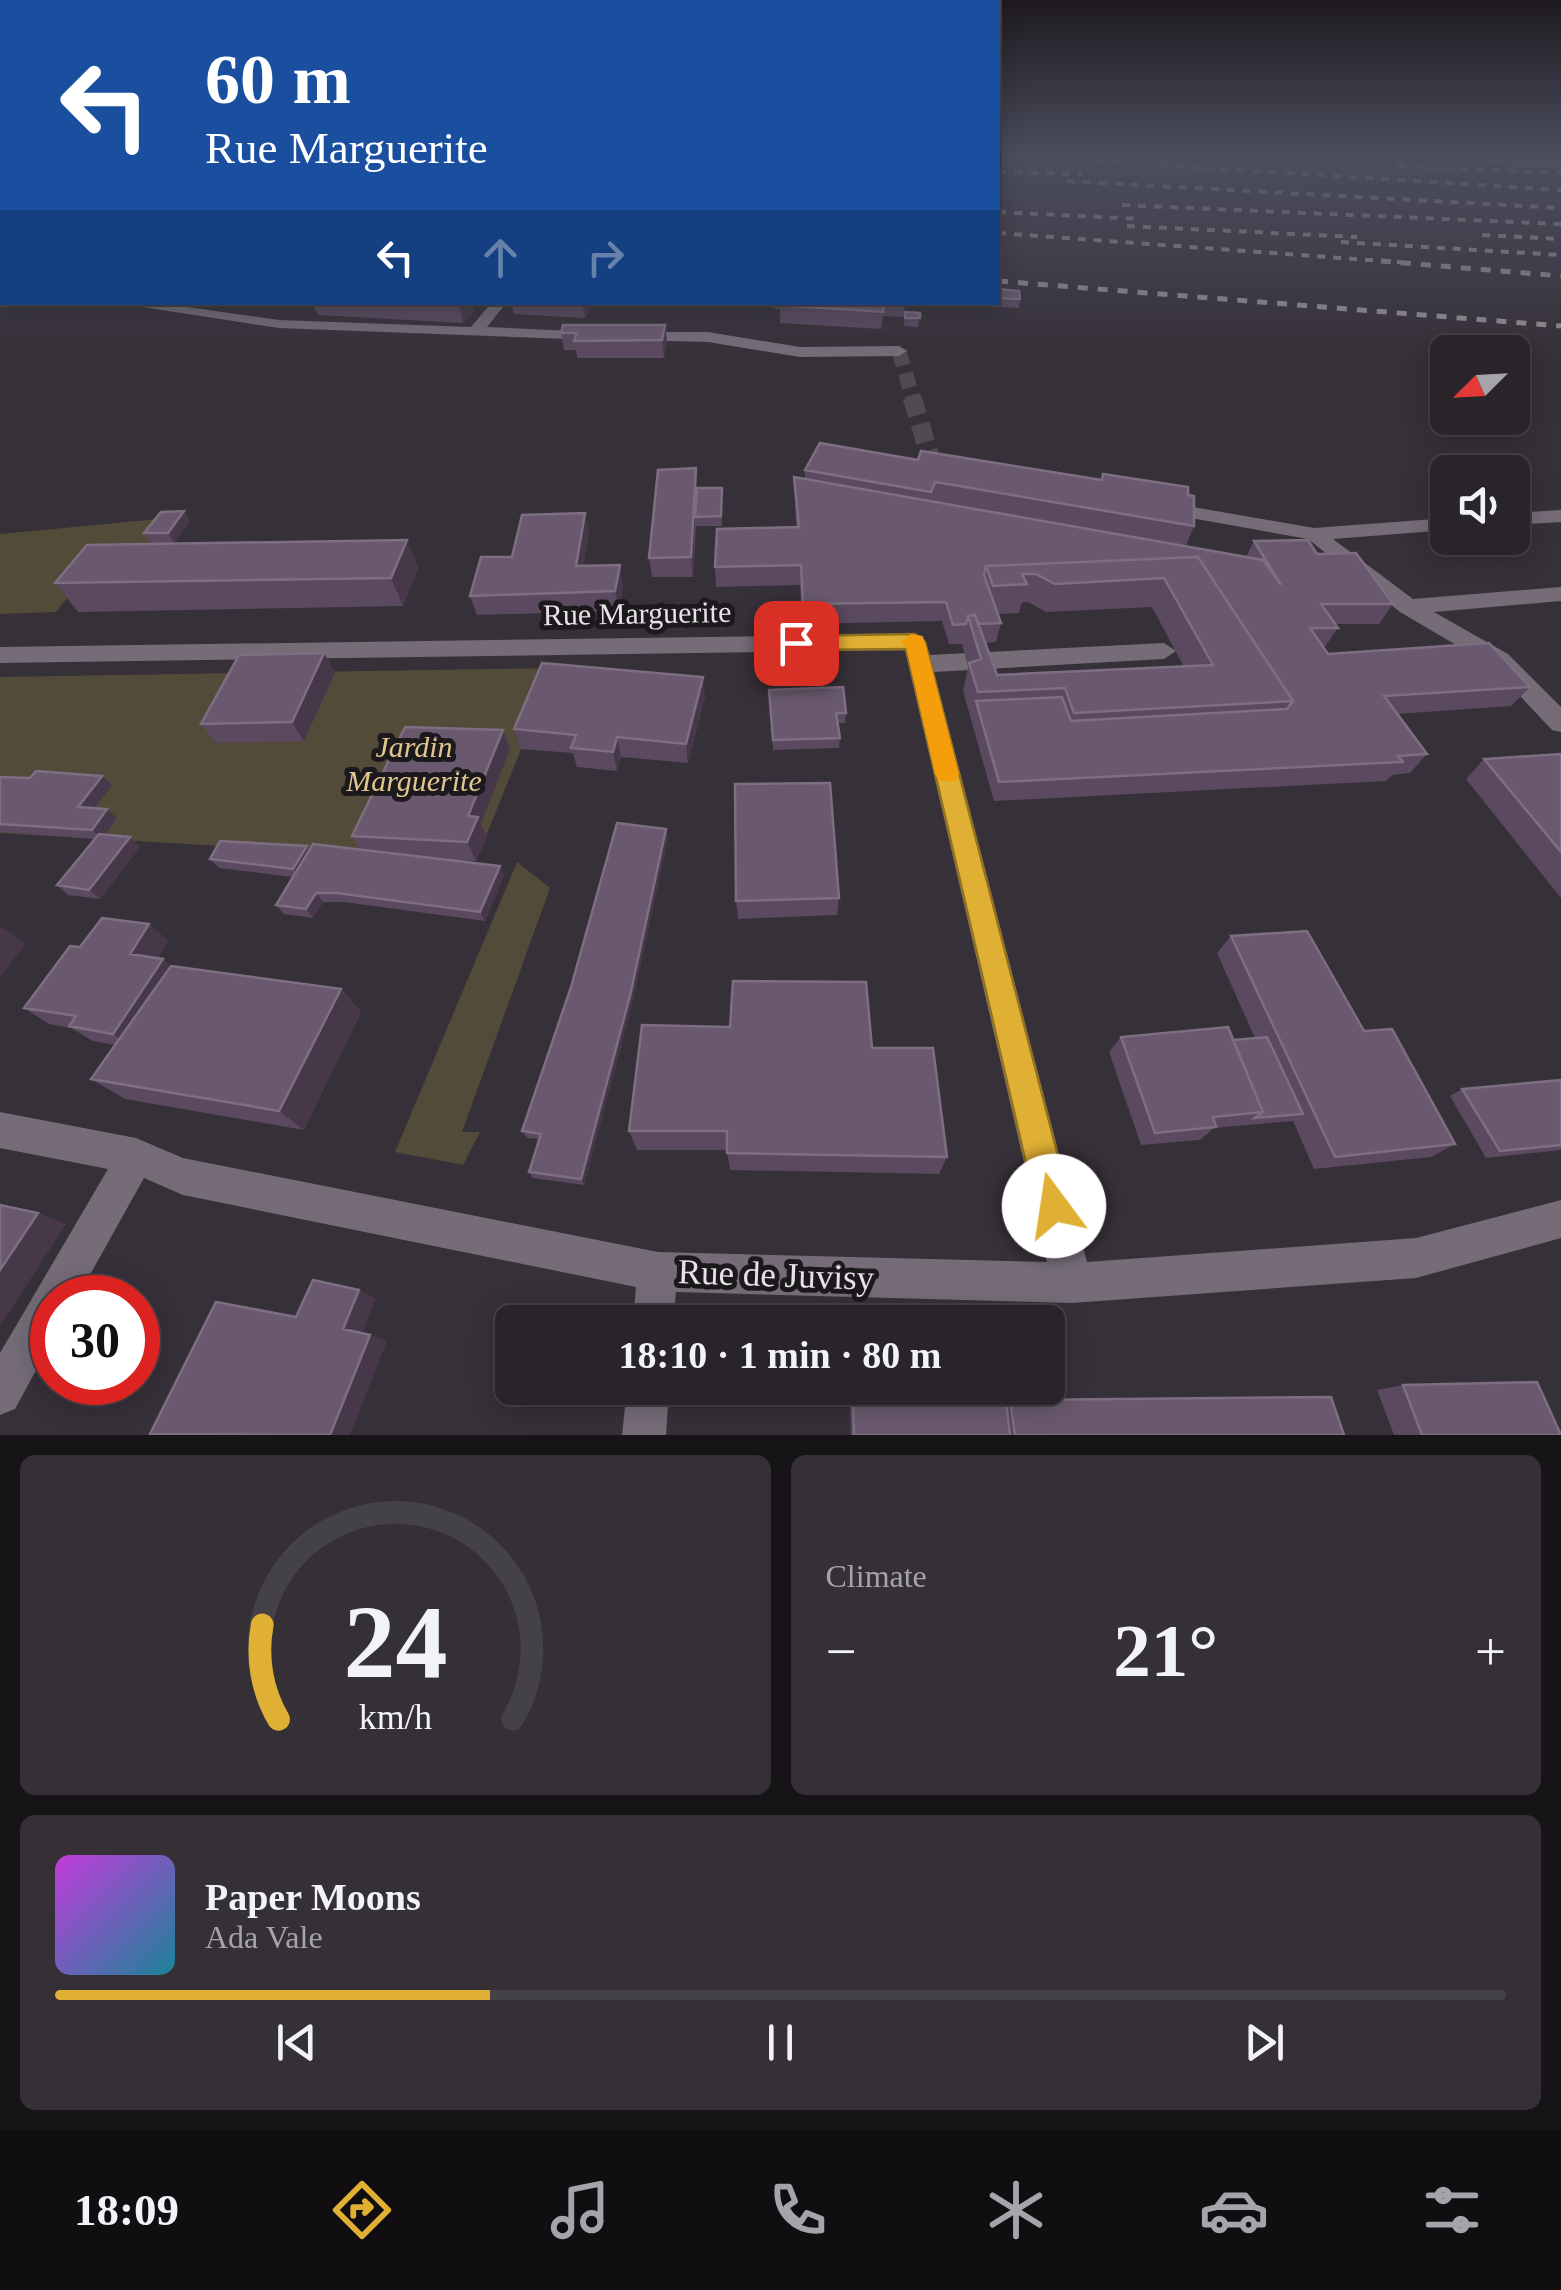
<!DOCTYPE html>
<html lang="en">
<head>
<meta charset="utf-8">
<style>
  body { margin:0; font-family:Georgia,serif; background:#343036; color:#f1f3f6; height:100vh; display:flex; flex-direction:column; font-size:38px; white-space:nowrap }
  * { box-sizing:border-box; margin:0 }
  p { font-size:32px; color:#a5a4a8 }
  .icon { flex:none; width:55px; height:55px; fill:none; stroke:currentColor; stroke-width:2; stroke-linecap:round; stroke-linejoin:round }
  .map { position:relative; height:1435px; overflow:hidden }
  .side { display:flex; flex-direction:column; gap:20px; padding:20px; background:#161417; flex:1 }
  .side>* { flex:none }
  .top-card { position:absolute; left:0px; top:0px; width:1000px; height:305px; box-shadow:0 5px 25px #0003,0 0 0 2px #444147; background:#1a4fa0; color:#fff; overflow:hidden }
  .needle { width:65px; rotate:246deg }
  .tools { position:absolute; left:1430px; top:335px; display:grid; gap:20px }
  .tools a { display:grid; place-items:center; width:100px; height:100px; border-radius:15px; background:#28242a; box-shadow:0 5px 25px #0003,0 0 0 2px #444147; font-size:50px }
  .speed { position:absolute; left:30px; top:1275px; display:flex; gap:20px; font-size:50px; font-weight:700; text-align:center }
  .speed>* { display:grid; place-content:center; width:130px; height:130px; border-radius:50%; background:#28242a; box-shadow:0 5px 25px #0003,0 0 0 2px #444147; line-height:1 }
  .speed .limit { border:15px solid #d22; background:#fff; color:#111 }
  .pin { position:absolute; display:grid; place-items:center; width:85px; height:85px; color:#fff; margin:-42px; border-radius:20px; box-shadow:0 5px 15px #0006 }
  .me { position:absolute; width:110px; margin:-55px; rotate:346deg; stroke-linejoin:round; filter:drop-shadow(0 0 8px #0008) }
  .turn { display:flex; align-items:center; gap:35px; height:210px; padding:0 40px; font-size:45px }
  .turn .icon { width:130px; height:130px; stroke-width:2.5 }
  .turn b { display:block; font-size:70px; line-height:85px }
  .lanes { display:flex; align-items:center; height:95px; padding:0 40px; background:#0003; justify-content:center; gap:50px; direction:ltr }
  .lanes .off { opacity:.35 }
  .big { font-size:75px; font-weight:700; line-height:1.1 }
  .side .tile { flex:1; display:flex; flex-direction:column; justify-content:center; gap:15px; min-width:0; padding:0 35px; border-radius:15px; background:#343036 }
  .side .dial { align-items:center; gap:0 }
  .dial svg { height:260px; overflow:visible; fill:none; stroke:#444147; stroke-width:7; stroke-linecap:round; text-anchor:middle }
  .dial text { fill:#f1f3f6; stroke:none }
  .song { display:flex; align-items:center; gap:30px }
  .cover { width:120px; height:120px; border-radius:15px; background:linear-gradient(135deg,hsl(290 70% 55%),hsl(190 70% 35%)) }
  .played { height:10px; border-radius:5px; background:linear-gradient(90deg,#e0b034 30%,#444147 30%) }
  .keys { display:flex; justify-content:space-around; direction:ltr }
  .heat { display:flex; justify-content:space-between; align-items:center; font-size:55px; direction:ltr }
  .side .tiles { flex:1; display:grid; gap:20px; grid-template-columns:1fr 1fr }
  .tile:last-child { grid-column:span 2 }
  .trip { position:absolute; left:495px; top:1305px; width:570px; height:100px; border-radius:15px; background:#28242a; box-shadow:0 5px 25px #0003,0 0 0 2px #444147; font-weight:700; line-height:100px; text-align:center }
  .menu { display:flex; height:160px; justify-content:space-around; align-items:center; background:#100e11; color:#a5a4a8 }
  .menu .icon { width:70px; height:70px }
  .menu .active { color:#e0b034 }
  .menu b { font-size:45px; color:#f1f3f6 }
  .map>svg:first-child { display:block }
  .green { fill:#534b39 }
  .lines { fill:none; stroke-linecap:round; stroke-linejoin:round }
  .minor-tunnel-far1 { stroke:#504b52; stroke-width:15; stroke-dasharray:15 8; stroke-linecap:butt }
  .minor-tunnel { stroke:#504b52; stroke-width:19; stroke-dasharray:19 9; stroke-linecap:butt }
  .minor { fill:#756c78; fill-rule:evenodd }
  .rail-far1 { stroke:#918c92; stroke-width:4; stroke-dasharray:8 8; stroke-linecap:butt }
  .rail { stroke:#918c92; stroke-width:5; stroke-dasharray:10 10; stroke-linecap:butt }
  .wall { fill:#5a495f; fill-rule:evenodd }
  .shaded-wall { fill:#463849 }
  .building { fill:#6a596e; stroke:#7d6e81; stroke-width:2.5 }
  .route { fill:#e0b034; stroke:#927222; stroke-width:2.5 }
  .slow { fill:#f59e0b }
  .labels { text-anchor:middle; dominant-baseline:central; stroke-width:10; stroke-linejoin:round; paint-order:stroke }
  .street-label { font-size:30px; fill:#e6e2e7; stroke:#1c191d }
  .park-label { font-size:30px; font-style:italic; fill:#dfc68f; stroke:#1c191d }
  .near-street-label { font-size:35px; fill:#e6e2e7; stroke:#1c191d }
</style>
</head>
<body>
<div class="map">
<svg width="1561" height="1435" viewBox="0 0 1561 1435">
  <rect width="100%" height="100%" fill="#363038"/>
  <path class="green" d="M 169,518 L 148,545 L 107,548 L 56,612 L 0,614 L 0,534 Z
    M 554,668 L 476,861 L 0,833 L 0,677 Z
    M 517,862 L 550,888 L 462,1132 L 480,1132 L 463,1165 L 395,1152 Z"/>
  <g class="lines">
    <path class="minor-tunnel-far1" d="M 899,351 L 913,399"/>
    <path class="minor-tunnel" d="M 912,397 L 936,477"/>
    <path class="minor" d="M 1380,155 L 1561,162 L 1561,168 L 1385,158 Z
      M 0,278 L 2,279 L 2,287 L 0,287 Z
      M 110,302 L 152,302 L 279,320 L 471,327 L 492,302 L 507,302 L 487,327 L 596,332 L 603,336 L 596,340 L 279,328 Z
      M 636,332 L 708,332 L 800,347 L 899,346 L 907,351 L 899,356 L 800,357 L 708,342 L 631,340 L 628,337 Z
      M 1164,502 L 1314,528 L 1448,518 L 1448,530 L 1333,539 L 1413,599 L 1561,587 L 1561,601 L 1434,612 L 1508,654 L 1561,707 L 1561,732 L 1552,730 L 1492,666 L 1400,612 L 1308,539 L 1157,512 L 1154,508 Z
      M 1561,510 L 1561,522 L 1512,525 L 1512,513 Z
      M 915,634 L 923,636 L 930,655 L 1164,643 L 1176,651 L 1164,659 L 934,672 L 1087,1262 L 1416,1238 L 1561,1200 L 1561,1238 L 1416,1278 L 1072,1303 L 676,1292 L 673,1322 L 633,1322 L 636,1287 L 183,1195 L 144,1178 L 77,1298 L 52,1298 L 52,1341 L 15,1409 L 0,1415 L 0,1353 L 108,1169 L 0,1148 L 0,1112 L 136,1138 L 183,1158 L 658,1252 L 1047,1262 L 905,650 L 0,663 L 0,647 Z
      M 627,1388 L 669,1388 L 666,1435 L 622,1435 Z"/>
    <path class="rail-far1" d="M 998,155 L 1561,190
      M 1381,165 L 1561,173
      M 998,172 L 1082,174
      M 1067,181 L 1561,208
      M 1122,205 L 1561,224
      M 998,212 L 1142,219
      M 1127,226 L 1357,237
      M 998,233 L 1410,263
      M 1482,235 L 1561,239
      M 1341,242 L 1561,255"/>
    <path class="rail" d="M 1381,261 L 1561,276
      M 998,281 L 1561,326"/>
  </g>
  <path class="wall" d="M 1421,155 L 1494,155 L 1493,157 Z
    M 1502,155 L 1559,155 L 1557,159 L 1506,158 Z
    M 998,289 L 1020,299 L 1019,308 L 984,306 L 984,302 L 998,302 Z
    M 312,302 L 472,302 L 474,311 L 463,323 L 318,315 Z
    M 511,302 L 595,302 L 585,318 L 514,314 Z
    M 772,302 L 905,302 L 905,304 L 903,317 L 883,316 L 881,329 L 780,323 L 780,309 L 772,308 Z
    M 905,312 L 920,313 L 918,327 L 904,326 Z
    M 665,325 L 667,342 L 664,358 L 577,358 L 576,350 L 564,350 L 561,333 Z
    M 918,460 L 1101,480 L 1103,474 L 1188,495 L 1194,526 L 1186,546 L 1246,557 L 1254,541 L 1317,554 L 1393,604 L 1379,624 L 1335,624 L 1338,628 L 1324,648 L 1328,654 L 1530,687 L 1511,706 L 1397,714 L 1427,754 L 1410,773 L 1392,775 L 1386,781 L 994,801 L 963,691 L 968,667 L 962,644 L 949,644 L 942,621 L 802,624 L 800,585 L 716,587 L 715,567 L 796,527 L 794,477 L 805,479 L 805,470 ZM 1022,602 L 1028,602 L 1046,612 L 1152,607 L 1184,667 L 997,675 L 985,643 L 996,642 L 1001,623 L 998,614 L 1019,613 Z
    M 722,488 L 722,526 L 696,526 L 693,577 L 652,577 L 649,558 Z
    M 184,511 L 190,521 L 174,543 L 150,543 L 144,533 Z
    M 589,533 L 583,566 L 623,585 L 619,611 L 477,615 L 470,596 L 512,557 Z
    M 407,540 L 418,568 L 403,606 L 78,612 L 55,583 Z
    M 324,653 L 335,673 L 304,741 L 216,743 L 201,724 Z
    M 769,690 L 846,713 L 845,723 L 838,723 L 840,738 L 839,748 L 773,750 Z
    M 705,697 L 688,763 L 621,757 L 617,771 L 577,767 L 573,753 L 521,749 L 514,729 Z
    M 510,749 L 481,824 L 487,836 L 476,861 L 437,859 L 504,875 L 485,921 L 344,902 L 323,902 L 313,918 L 284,914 L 276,905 L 293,877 L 219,868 L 210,859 L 309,849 L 361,850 L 352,836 Z
    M 1561,754 L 1561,898 L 1466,779 L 1484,759 Z
    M 0,777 L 112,785 L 95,808 L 107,809 L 117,818 L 105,835 L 130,837 L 140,847 L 100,899 L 68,895 L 57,885 L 95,839 L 0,832 Z
    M 666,829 L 668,838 L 632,1004 L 584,1185 L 533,1178 L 529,1172 L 539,1139 L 527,1138 L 522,1131 Z
    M 839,898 L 837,915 L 738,919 L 736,901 Z
    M 149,924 L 168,941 L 158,958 L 171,966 L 341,989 L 361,1012 L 304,1130 L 125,1099 L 91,1079 L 115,1045 L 93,1041 L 71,1028 L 49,1024 L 24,1008 L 80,947 Z
    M 1231,936 L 1364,1031 L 1455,1144 L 1431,1157 L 1314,1169 L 1293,1121 L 1214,1128 L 1200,1140 L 1141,1145 L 1109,1052 L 1121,1037 L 1233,1040 L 1255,1038 L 1217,953 Z
    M 872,1048 L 947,1157 L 939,1174 L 730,1170 L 727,1150 L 637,1150 L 629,1131 Z
    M 1561,1080 L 1561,1150 L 1486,1158 L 1450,1096 L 1462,1089 Z
    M 1403,1385 L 1561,1435 L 1394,1435 L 1377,1390 Z
    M 1010,1400 L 1344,1435 L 851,1435 L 850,1406 L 853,1402 L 1006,1402 Z"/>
  <path class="shaded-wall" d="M 2,229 L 2,250 L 0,251 L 0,230 Z
    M 462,302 L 472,302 L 474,311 L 463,323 L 459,306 Z
    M 582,302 L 595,302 L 585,318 Z
    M 665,325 L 667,342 L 664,358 L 662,340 Z
    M 696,468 L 698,487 L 696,517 L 695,517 L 693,577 L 691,557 Z
    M 184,511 L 190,521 L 174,543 L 168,533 Z
    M 585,513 L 589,533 L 580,586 L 576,566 Z
    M 407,540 L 418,568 L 403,606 L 391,578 Z
    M 620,565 L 623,585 L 619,611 L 615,591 Z
    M 324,653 L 335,673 L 304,741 L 292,722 Z
    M 703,677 L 705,697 L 688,763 L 686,744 Z
    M 503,730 L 510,749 L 481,824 L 487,836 L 476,861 L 467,842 L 468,816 Z
    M 617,737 L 621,757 L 617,771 L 613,752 Z
    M 102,776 L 112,785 L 88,817 L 78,807 Z
    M 107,809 L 117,818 L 102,839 L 92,830 Z
    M 666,829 L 668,838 L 632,1004 L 584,1185 L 581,1179 Z
    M 130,837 L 140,847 L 100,899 L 89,890 Z
    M 307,846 L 314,855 L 300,878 L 293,869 Z
    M 500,866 L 504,875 L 485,921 L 480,912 Z
    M 316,893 L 323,902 L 313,918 L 306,909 Z
    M 149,924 L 168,941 L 150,970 L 130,954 Z
    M 2,927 L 26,944 L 0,977 L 0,929 Z
    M 163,959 L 183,976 L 135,1049 L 113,1034 Z
    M 341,989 L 361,1012 L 304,1130 L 279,1111 Z
    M 38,1213 L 66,1224 L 0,1326 L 0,1270 Z
    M 359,1290 L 376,1298 L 361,1335 L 343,1329 Z
    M 370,1335 L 387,1341 L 350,1435 L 330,1435 Z"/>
  <path class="building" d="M 998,289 L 1019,291 L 1020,299 L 998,298 Z
    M 389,302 L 462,302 L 459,306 Z
    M 781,302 L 884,302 L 883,312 L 780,305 Z
    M 905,312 L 920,313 L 920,318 L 905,318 Z
    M 563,325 L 665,325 L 662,340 L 574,341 L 577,333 L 561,333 Z
    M 820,443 L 918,460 L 921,451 L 1102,480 L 1103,474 L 1188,487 L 1188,495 L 1194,496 L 1194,526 L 935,482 L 931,492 L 805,470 Z
    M 696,468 L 691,557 L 649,558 L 658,470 Z
    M 794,477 L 1263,560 L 1281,585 L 1254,541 L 1308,540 L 1317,554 L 1356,553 L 1393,604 L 1321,604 L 1338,628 L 1310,628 L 1328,654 L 1489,643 L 1530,687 L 1384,696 L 1427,754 L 1398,756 L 1403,762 L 999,782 L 976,701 L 1062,697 L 1071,721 L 1287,709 L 1293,701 L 1198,557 L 986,566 L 984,575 L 1001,623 L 978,624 L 975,615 L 968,616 L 966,624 L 953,625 L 946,602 L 803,604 L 801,565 L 715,567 L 717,529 L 799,527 Z
    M 697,488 L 722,488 L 721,516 L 695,517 Z
    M 184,511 L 168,533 L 144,533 L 161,512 Z
    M 585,513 L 576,566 L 620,565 L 615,591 L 470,596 L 481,557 L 512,557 L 522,515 Z
    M 407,540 L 391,578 L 55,583 L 87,545 Z
    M 1198,557 L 1293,701 L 1074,713 L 1065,688 L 978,692 L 969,663 L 981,659 L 968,616 L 975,615 L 997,675 L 1213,665 L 1164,578 L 1055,584 L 1036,574 L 1022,574 L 1027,584 L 993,586 L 986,566 Z
    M 324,653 L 292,722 L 201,724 L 239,655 Z
    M 542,663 L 703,677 L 686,744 L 617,737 L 613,752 L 571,748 L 576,735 L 514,729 Z
    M 843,687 L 846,713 L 836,713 L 840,738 L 773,740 L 769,690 Z
    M 405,727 L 503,730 L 468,816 L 478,817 L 467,842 L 352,836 Z
    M 1561,754 L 1561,852 L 1484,759 Z
    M 36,771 L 102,776 L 78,807 L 107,809 L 92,830 L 0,824 L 0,777 L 30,778 Z
    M 830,783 L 839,898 L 736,901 L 735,784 Z
    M 617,823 L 666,829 L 630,996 L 581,1179 L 529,1172 L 541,1134 L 522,1131 L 571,987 Z
    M 99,834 L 130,837 L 89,890 L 57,885 Z
    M 220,841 L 307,846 L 293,869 L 210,859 Z
    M 313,844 L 500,866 L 480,912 L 337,893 L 316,893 L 306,909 L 276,905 Z
    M 102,918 L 149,924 L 130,954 L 163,959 L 113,1034 L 69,1026 L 76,1016 L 24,1008 L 70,946 L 80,947 Z
    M 1307,931 L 1364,1031 L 1392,1029 L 1455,1144 L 1335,1157 L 1231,936 Z
    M 171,966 L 341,989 L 279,1111 L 91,1079 Z
    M 733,981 L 866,982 L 872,1048 L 933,1048 L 947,1157 L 727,1153 L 727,1131 L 629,1131 L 642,1025 L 730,1027 Z
    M 1228,1027 L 1263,1112 L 1213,1117 L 1216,1127 L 1155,1133 L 1121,1037 Z
    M 1267,1037 L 1303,1114 L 1255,1118 L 1263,1112 L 1233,1040 Z
    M 1561,1080 L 1561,1145 L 1500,1151 L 1462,1089 Z
    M 0,1205 L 38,1213 L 0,1270 Z
    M 313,1280 L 359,1290 L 343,1329 L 370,1335 L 330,1435 L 150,1434 L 216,1302 L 296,1317 Z
    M 1537,1382 L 1561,1435 L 1422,1435 L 1403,1385 Z
    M 1331,1397 L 1344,1435 L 1015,1435 L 1010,1400 Z
    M 853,1402 L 1006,1402 L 1010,1435 L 854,1435 Z"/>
  <linearGradient id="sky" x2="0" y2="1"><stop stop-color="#1e1a1f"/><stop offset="0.44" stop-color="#4c4e5e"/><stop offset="1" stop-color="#4c4e5e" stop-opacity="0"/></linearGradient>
  <rect width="1561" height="356" fill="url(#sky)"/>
  <path class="route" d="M 915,634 L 925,642 L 1071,1206 L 1066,1218 L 1054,1223 L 1041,1218 L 1036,1206 L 906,649 L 796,650 L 785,643 L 796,636 Z"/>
  <path class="slow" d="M 911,634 L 922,636 L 925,642 L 959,774 L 956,781 L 939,781 L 935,774 L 906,647 L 901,642 Z"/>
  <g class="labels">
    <g class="street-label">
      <text transform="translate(637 613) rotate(-1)">Rue Marguerite</text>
    </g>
    <g class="park-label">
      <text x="414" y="746">Jardin<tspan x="414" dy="34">Marguerite</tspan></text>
    </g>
    <g class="near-street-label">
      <text transform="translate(776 1275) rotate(2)">Rue de Juvisy</text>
    </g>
  </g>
</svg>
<div class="tools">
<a><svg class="needle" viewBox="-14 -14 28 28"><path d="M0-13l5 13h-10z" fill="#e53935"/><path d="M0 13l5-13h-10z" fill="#a5a4a8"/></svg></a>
<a><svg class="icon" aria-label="sound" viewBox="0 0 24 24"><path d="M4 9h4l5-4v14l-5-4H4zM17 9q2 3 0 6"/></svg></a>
</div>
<div class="speed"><div class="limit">30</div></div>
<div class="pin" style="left:796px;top:643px;background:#d93025"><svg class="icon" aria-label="arrive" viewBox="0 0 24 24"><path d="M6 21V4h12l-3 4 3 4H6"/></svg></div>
<svg class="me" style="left:1054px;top:1206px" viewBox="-20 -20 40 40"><circle r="19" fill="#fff"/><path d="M0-13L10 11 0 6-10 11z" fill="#e0b034"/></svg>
<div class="trip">18:10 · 1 min · 80 m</div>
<div class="top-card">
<div class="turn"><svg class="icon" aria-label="left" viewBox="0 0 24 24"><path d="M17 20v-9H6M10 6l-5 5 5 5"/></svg><div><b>60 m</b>Rue Marguerite</div></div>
<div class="lanes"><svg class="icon" aria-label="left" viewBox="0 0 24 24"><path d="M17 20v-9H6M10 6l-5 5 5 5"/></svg><svg class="icon off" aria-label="ahead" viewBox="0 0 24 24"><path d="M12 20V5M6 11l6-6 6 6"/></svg><svg class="icon off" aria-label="right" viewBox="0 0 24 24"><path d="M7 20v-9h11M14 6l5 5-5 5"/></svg></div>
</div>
</div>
<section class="side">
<div class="tiles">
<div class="tile dial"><svg viewBox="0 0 100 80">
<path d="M14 69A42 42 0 1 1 86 69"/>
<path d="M14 69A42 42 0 0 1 9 40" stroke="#e0b034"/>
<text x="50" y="56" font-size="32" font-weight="700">24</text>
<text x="50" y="72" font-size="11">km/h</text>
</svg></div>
<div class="tile"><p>Climate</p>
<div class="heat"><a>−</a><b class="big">21°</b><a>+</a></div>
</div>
<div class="tile">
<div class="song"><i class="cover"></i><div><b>Paper Moons</b><p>Ada Vale</p></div></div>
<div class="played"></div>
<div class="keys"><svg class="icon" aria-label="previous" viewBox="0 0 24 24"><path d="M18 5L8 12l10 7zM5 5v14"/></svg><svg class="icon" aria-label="pause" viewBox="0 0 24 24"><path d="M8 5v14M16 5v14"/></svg><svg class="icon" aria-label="next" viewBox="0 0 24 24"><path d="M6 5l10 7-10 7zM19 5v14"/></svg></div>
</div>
</div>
</section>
<nav class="menu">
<b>18:09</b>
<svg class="icon active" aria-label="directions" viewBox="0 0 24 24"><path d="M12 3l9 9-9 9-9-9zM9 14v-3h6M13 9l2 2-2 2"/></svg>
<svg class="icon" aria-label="music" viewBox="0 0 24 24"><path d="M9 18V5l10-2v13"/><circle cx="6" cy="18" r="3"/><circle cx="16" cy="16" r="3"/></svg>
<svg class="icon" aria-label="phone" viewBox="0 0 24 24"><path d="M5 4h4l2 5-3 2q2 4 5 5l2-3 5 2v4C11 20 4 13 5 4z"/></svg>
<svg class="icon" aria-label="climate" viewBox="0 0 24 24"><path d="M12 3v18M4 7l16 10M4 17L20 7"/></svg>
<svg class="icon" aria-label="car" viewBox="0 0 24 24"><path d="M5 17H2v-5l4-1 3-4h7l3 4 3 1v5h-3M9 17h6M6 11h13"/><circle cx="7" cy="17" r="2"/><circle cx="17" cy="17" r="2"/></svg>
<svg class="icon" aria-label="filters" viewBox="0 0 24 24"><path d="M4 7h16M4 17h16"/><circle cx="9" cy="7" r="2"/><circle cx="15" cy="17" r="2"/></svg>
</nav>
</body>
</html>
